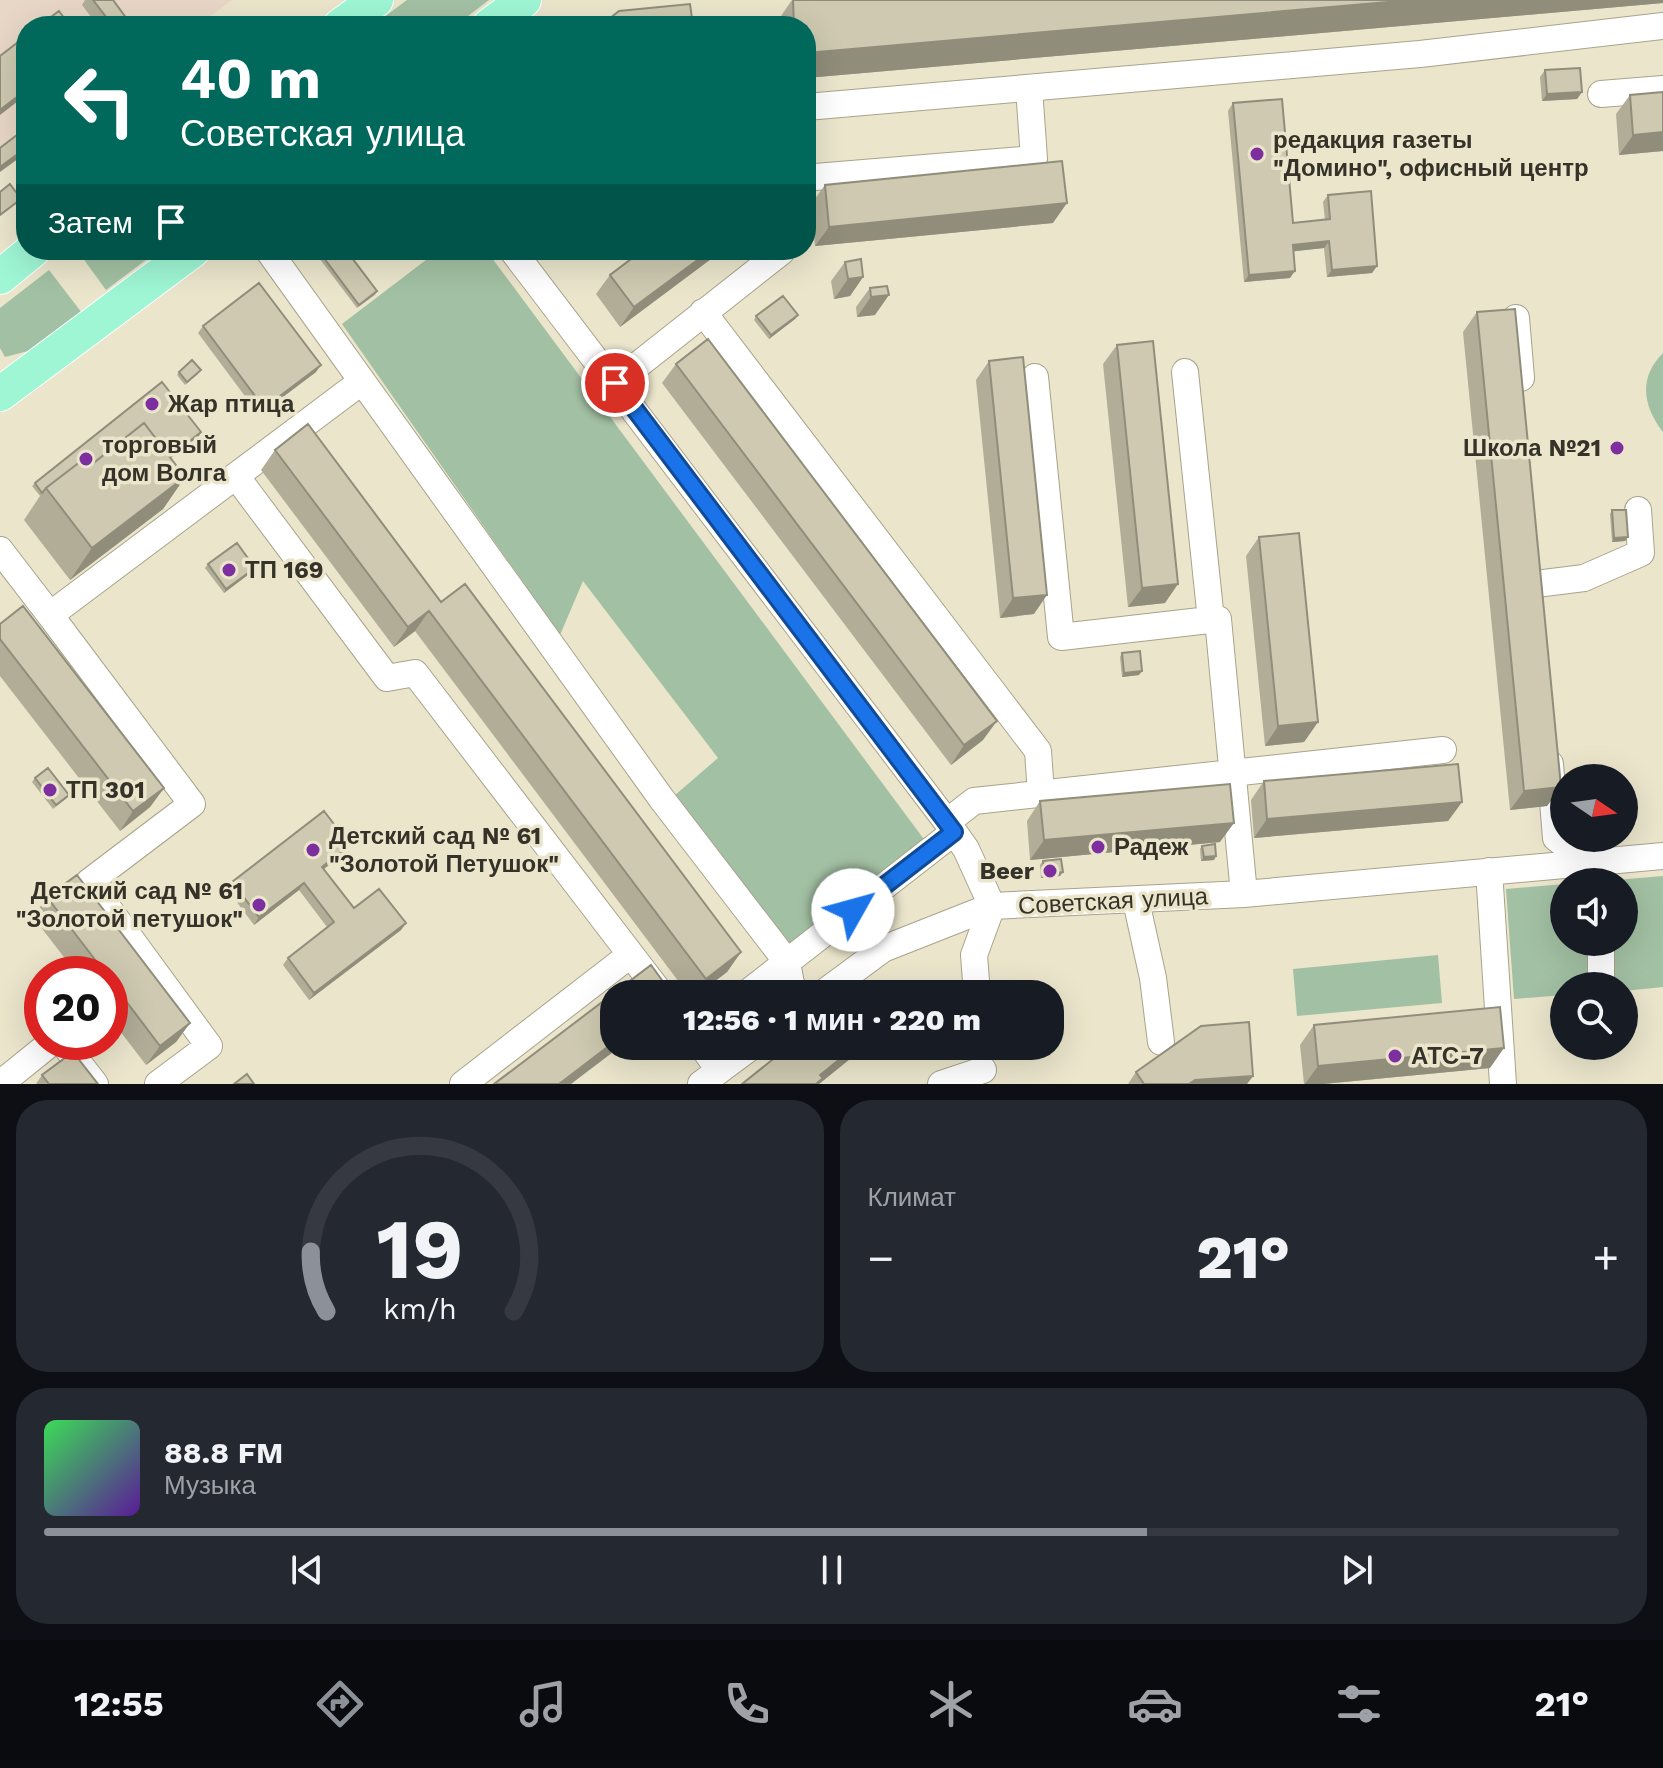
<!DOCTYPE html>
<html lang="ru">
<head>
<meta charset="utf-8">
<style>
  body { margin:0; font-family:"Work Sans",sans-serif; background:#242831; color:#f1f3f6; height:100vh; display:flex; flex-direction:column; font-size:30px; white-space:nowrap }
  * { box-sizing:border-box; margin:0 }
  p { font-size:26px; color:#9ea1a6 }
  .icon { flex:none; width:44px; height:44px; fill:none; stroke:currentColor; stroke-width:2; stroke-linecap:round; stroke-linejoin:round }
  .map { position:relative; height:1084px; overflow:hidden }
  .side { display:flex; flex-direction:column; gap:16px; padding:16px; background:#0d0f14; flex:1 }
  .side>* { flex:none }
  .banner { position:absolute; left:16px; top:16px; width:800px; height:244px; border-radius:32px; box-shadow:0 8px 32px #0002; background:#00695c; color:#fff; overflow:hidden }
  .needle { width:52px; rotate:103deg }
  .buttons { position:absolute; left:1550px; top:764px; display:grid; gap:16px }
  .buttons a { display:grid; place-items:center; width:88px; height:88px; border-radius:50%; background:#171b24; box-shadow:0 8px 32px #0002; font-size:40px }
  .speed { position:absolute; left:24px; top:956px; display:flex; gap:16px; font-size:40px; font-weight:700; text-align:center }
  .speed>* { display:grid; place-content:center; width:104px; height:104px; border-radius:50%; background:#171b24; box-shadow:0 8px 32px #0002; line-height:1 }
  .speed .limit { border:12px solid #d22; background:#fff; color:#111 }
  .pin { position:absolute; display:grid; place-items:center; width:68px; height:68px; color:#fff; margin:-34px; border:4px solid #fff; border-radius:50%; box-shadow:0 2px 8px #0007 }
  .me { position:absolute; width:88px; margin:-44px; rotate:52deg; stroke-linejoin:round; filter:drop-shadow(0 0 6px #0008) }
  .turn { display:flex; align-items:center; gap:28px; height:168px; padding:0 32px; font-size:36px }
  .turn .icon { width:104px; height:104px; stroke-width:2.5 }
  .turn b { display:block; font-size:56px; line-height:68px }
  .then { display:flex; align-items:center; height:76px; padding:0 32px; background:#0003; gap:16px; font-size:30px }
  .big { font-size:60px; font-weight:800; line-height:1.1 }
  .side .tile { flex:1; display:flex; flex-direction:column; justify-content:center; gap:12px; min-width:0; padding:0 28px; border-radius:32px; background:#242831 }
  .side .dial { align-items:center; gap:0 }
  .dial svg { height:208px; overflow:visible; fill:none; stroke:#363941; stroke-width:7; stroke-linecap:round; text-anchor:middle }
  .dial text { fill:#f1f3f6; stroke:none }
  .song { display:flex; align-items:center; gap:24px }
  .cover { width:96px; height:96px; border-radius:12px; background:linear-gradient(135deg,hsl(130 70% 55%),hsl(270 70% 35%)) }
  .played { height:8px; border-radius:4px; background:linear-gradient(90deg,#8c9099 70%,#363941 70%) }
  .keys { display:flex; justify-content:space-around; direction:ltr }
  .heat { display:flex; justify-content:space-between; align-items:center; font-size:44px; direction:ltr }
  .side .tiles { flex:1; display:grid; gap:16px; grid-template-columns:1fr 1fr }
  .tile:last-child { grid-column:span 2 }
  .trip { position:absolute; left:600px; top:980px; width:464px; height:80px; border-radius:32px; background:#171b24; box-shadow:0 8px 32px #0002; font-weight:800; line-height:80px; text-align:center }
  .dock { display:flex; height:128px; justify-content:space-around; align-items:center; background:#090b0e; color:#9ea1a6 }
  .dock .icon { width:56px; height:56px }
  .dock .selected { color:#8c9099 }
  .dock b { font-size:36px; color:#f1f3f6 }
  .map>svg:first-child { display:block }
  .commercial { fill:#e8d7c6 }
  .green { fill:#a2c0a3 }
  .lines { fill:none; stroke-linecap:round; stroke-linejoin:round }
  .minor-tunnel { stroke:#c6c1ab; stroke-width:26; stroke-dasharray:26 13; stroke-linecap:butt }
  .minor-casing { stroke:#a9a38c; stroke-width:28 }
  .major-casing { stroke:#fff; stroke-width:36 }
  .minor { stroke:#fff; stroke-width:26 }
  .major { stroke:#9ef6d4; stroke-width:34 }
  .wall { fill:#b1ad97 }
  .shaded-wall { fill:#908d7b }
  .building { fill:#cec9b0; stroke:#908d7b; stroke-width:2 }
  .route-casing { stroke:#114b97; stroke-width:20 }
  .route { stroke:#1a73e8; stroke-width:14 }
  .poi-dot { fill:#7d2fa0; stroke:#eae5cb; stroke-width:3 }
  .labels { text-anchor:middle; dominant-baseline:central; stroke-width:7; stroke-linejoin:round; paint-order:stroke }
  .poi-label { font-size:24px; font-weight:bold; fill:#353329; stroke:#eae5cb; text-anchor:start }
  .street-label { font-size:24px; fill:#353329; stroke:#eae5cb }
</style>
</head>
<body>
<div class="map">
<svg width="1663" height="1084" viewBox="0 0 1663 1084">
  <rect width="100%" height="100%" fill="#eae5cb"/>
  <path class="commercial" d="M 0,0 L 232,0 L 197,26 L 26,26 L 26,152 L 0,171 Z"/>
  <path class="green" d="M 407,0 L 489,0 L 455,26 L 372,26 Z
    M 77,250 L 159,250 L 106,290 Z
    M 439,250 L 486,250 L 926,842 L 790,948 L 674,796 L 718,758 L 583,581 L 560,635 L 342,324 Z
    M 49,270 L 82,313 L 28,351 L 5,357 L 0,348 L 0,308 Z
    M 1663,353 L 1663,432 C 1643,406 1638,378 1663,353 Z
    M 1663,876 L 1663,987 L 1624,991 L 1624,986 L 1564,986 L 1564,995 L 1514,999 L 1506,889 L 1564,884 L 1564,942 L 1624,942 L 1624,882 L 1592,882 Z
    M 1438,955 L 1442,1003 L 1297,1016 L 1293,969 Z"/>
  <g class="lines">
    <path class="minor-tunnel" d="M 1302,0 L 1306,37"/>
    <defs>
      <path id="minor" d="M 1601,94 L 1663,89
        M 806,107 L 1420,54 L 1663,26
        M 815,177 L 1034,159 L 1029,88
        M 268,250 L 661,798 L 787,962 L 791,984 L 798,994
        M 512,250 L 947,822 L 966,849 L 992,906 L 1244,894 L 1663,856
        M 703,312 L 1038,751 L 1041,794
        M 1516,318 L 1521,378
        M 1185,372 L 1211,620
        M 1035,377 L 1061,637 L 1218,619 L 1244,894
        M 615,383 L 781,252
        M 236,476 L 387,678 L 415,673 L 661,994
        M 0,550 L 50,615 L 361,382
        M 1536,584 L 1584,578 L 1641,553 L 1638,510
        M 50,615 L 192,804 L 89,882 L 209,1046 L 158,1084
        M 1550,764 L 1556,838 L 1588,863 L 1592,882
        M 947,822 L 974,801 L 1443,750
        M 1489,871 L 1503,1084
        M 1136,901 L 1153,978 L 1161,1042
        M 1601,986 L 1601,942
        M 746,994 L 954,832
        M 822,994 L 883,949 L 992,906
        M 977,994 L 974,955 L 992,906
        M 702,1046 L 719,1070
        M 0,1084 L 52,1042 L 63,1043 L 95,1084
        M 463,1084 L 630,955
        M 701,1084 L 752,1046
        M 941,1084 L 983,1070"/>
      <path id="major" d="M 340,26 L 376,0
        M 489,26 L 524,0
        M 0,277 L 33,250
        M 0,394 L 193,250"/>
    </defs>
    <use href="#minor" class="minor-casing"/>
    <use href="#major" class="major-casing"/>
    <use href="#minor" class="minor"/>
    <use href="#major" class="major"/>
  </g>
  <path class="wall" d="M 85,0 L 113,0 L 132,26 L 98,26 L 82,5 Z
    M 792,0 L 1663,0 L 1663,3 L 806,78 L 806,26 L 774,26 Z
    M 1545,70 L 1582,92 L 1577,99 L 1542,101 L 1540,77 Z
    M 1663,92 L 1663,151 L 1619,155 L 1616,114 L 1630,95 Z
    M 1233,103 L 1293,223 L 1325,220 L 1323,202 L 1328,195 L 1377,266 L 1372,273 L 1327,277 L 1324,248 L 1294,251 L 1290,278 L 1244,282 L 1228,111 Z
    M 825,185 L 1053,223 L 815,246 L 811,204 Z
    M 313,250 L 346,250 L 377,291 L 375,295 L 357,308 Z
    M 723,250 L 620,327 L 596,294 L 610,275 Z
    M 845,262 L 863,277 L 850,296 L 834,299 L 831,281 Z
    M 870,288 L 875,315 L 857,317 L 856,307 Z
    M 1477,312 L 1561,787 L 1547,806 L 1510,810 L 1463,332 Z
    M 798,315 L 795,319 L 769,339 L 754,320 L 756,316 Z
    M 203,326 L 316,372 L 259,415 L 198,333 Z
    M 1117,345 L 1165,603 L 1128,607 L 1103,364 Z
    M 989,361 L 1034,614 L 1000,618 L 976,380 Z
    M 676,364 L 983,740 L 951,765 L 662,383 Z
    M 179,372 L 198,374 L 185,385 L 177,375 Z
    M 199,436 L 171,458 L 185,477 L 163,509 L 70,580 L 24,520 L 40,496 L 32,486 L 35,483 Z
    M 275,450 L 441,602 L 741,952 L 727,972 L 698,994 L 688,994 L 415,631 L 394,647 L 261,470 Z
    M 1612,510 L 1628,537 L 1625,541 L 1612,542 L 1610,514 Z
    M 1259,537 L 1318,722 L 1304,742 L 1265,746 L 1246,556 Z
    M 208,564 L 255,568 L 253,571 L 224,593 L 205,568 Z
    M 0,624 L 164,788 L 150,807 L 120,831 L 0,676 Z
    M 1122,653 L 1139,675 L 1122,677 L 1120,657 Z
    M 35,778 L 69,795 L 67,798 L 53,809 L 32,782 Z
    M 1264,781 L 1462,802 L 1448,821 L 1254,838 L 1251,800 Z
    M 1040,801 L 1220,842 L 1030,860 L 1027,821 Z
    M 1202,846 L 1216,856 L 1214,860 L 1201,861 L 1200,849 Z
    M 345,853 L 324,869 L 354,908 L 406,923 L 401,930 L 309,1000 L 283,965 L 288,958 L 327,927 L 299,890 L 254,925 L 227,889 L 232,882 Z
    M 1043,861 L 1060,876 L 1041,878 L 1040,865 Z
    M 47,897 L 190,1023 L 176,1042 L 146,1065 L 110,1018 L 110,974 L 77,974 L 33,917 Z
    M 1314,1025 L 1490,1068 L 1323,1084 L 1304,1084 L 1300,1045 Z
    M 789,1046 L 866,1046 L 819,1084 L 788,1048 Z
    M 1136,1072 L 1253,1076 L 1247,1084 L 1128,1084 Z
    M 42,1075 L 98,1084 L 36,1084 Z"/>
  <path class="shaded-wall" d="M 1411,0 L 1663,0 L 1663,3 L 806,78 L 806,53 Z
    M 26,90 L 26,95 L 0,115 L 0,110 Z
    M 1582,92 L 1577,99 L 1542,101 L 1547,94 Z
    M 1663,132 L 1663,151 L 1619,155 L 1633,135 Z
    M 26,148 L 26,153 L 0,172 L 0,167 Z
    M 1067,203 L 1053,223 L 815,246 L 829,227 Z
    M 1329,241 L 1324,248 L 1288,252 L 1293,245 Z
    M 711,250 L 723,250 L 620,327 L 634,307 Z
    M 1377,266 L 1372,273 L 1327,277 L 1332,270 Z
    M 1295,271 L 1290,278 L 1244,282 L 1249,275 Z
    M 863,277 L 850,296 L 834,299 L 848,279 Z
    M 889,295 L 875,315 L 857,317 L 871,297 Z
    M 798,315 L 795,319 L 769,339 L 771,335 Z
    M 321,365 L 316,372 L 259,415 L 264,408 Z
    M 201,432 L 199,436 L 141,481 L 144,477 Z
    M 185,477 L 163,509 L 70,580 L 92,548 Z
    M 1628,537 L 1625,541 L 1612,542 L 1614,538 Z
    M 255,568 L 253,571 L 224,593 L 226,589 Z
    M 1178,584 L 1165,603 L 1128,607 L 1142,588 Z
    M 1047,595 L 1034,614 L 1000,618 L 1013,598 Z
    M 429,611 L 415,631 L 394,647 L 408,627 Z
    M 1142,671 L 1139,675 L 1122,677 L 1124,673 Z
    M 997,721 L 983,740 L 951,765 L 964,745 Z
    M 1318,722 L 1304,742 L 1265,746 L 1278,726 Z
    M 1561,787 L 1547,806 L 1510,810 L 1524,791 Z
    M 164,788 L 150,807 L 120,831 L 133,811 Z
    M 1462,802 L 1448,821 L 1254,838 L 1267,819 Z
    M 1234,823 L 1220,842 L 1030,860 L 1044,840 Z
    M 350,845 L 345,853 L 317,874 L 322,867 Z
    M 1216,856 L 1214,860 L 1201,861 L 1204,857 Z
    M 1063,872 L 1060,876 L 1041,878 L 1044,874 Z
    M 304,883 L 299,890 L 254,925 L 259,917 Z
    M 406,923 L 401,930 L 309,1000 L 314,993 Z
    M 741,952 L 727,972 L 698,994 L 695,994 L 706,979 Z
    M 190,1023 L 176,1042 L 146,1065 L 160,1046 Z
    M 614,1042 L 614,1046 L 621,1046 L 571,1084 L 559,1084 Z
    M 856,1046 L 866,1046 L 819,1084 L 813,1084 L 820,1075 Z
    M 1504,1048 L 1490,1068 L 1323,1084 L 1305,1084 L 1318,1066 Z
    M 1253,1076 L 1247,1084 L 1189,1084 L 1195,1080 Z"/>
  <path class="building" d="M 93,0 L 113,0 L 132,26 L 113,26 Z
    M 793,0 L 1411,0 L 806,53 L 806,26 L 794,26 Z
    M 690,4 L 693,26 L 600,26 L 619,11 Z
    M 59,11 L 70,26 L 39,26 Z
    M 26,36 L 26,90 L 0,110 L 0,56 Z
    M 1580,68 L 1582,92 L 1547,94 L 1545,70 Z
    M 1663,92 L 1663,132 L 1633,135 L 1630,95 Z
    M 1282,99 L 1293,223 L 1330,219 L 1328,195 L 1371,191 L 1377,266 L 1332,270 L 1329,241 L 1293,245 L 1295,271 L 1249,275 L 1233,103 Z
    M 26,128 L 26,148 L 0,167 L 0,148 Z
    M 1062,161 L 1067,203 L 829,227 L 825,185 Z
    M 10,184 L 21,199 L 0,215 L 0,192 Z
    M 318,250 L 346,250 L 377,291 L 359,305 Z
    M 643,250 L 711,250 L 634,307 L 610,275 Z
    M 861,259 L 863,277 L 848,279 L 845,262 Z
    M 259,283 L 321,365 L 264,408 L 203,326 Z
    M 887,286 L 889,295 L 871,297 L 870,288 Z
    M 783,296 L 798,315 L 771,335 L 756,316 Z
    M 1515,309 L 1561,787 L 1524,791 L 1477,312 Z
    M 708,339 L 997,721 L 964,745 L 676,364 Z
    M 1153,341 L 1178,584 L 1142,588 L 1117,345 Z
    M 1023,357 L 1047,595 L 1013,598 L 989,361 Z
    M 192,360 L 201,370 L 187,382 L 179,372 Z
    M 162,382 L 201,432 L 170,457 L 144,423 L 91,465 L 85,458 L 46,488 L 42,493 L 35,483 Z
    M 144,423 L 185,477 L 92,548 L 46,488 L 85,458 L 91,465 Z
    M 308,424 L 441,602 L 465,584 L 741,952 L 706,979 L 429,611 L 408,627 L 275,450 Z
    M 1612,510 L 1626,510 L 1628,537 L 1614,538 Z
    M 1299,533 L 1318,722 L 1278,726 L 1259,537 Z
    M 237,543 L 255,568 L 226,589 L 208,564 Z
    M 23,606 L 164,788 L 133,811 L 0,639 L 0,624 Z
    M 1140,651 L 1142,671 L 1124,673 L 1122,653 Z
    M 1458,764 L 1462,802 L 1267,819 L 1264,781 Z
    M 48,768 L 69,795 L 56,805 L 35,778 Z
    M 1230,784 L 1234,823 L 1044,840 L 1040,801 Z
    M 324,811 L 350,845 L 322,867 L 354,908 L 379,889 L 406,923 L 314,993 L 288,958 L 334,922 L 304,883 L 259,917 L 232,882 Z
    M 1215,844 L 1216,856 L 1204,857 L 1202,846 Z
    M 1061,859 L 1063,872 L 1044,874 L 1043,861 Z
    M 77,875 L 190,1023 L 160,1046 L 110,980 L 110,974 L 106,974 L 47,897 Z
    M 651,965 L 672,994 L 614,994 L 614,1042 L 559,1084 L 494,1084 Z
    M 1500,1007 L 1504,1048 L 1318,1066 L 1314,1025 Z
    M 1249,1022 L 1253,1076 L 1195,1080 L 1189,1084 L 1144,1084 L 1136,1072 L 1201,1026 Z
    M 797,1046 L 856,1046 L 820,1075 L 823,1078 L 816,1084 L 742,1084 L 787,1048 L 792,1053 L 798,1048 Z
    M 73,1052 L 98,1084 L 49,1084 L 42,1075 Z
    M 247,1074 L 254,1084 L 234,1084 Z"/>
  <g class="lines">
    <defs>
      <path id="route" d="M 615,383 L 954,832 L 853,910"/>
    </defs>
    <use href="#route" class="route-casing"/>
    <use href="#route" class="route"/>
  </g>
  <g class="poi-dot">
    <circle cx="1257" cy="154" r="8"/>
    <circle cx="152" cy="404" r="8"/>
    <circle cx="1617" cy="448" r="8"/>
    <circle cx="86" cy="459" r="8"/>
    <circle cx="229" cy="570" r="8"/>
    <circle cx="50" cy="790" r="8"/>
    <circle cx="1098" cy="847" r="8"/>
    <circle cx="313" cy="850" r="8"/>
    <circle cx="1050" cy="871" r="8"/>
    <circle cx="259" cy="905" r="8"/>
    <circle cx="1395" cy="1056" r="8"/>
  </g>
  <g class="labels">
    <g class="poi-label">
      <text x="1273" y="140">редакция газеты<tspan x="1273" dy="28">"Домино", офисный центр</tspan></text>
      <text x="168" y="404">Жар птица</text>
      <text x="102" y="445">торговый<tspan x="102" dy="28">дом Волга</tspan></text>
      <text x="1601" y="448" text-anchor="end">Школа №21</text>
      <text x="245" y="570">ТП 169</text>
      <text x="66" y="790">ТП 301</text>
      <text x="329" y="836">Детский сад № 61<tspan x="329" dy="28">"Золотой Петушок"</tspan></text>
      <text x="1114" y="847">Радеж</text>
      <text x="1034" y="871" text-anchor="end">Beer</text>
      <text x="243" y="891" text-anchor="end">Детский сад № 61<tspan x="243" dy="28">"Золотой петушок"</tspan></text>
      <text x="1411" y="1056">АТС-7</text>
    </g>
    <g class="street-label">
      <text transform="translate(1113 901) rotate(-3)">Советская улица</text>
    </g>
  </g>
</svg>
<div class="buttons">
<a><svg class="needle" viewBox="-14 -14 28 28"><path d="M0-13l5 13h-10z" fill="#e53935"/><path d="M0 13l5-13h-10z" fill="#9ea1a6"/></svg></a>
<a><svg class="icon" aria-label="sound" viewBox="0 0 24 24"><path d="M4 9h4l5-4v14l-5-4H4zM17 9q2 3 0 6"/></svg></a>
<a><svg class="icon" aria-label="search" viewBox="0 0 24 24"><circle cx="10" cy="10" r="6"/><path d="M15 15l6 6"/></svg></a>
</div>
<div class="speed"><div class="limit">20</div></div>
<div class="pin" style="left:615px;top:383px;background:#d93025"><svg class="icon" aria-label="arrive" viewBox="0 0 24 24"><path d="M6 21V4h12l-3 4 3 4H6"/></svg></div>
<svg class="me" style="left:853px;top:910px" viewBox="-20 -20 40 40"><circle r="19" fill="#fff"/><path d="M0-13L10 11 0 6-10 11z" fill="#1a73e8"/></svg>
<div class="trip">12:56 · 1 мин · 220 m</div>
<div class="banner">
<div class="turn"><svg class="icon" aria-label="left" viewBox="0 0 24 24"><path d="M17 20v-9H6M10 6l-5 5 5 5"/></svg><div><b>40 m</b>Советская улица</div></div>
<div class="then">Затем<svg class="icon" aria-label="arrive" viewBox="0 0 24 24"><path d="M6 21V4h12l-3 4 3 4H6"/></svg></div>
</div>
</div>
<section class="side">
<div class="tiles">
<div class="tile dial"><svg viewBox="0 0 100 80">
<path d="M14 69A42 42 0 1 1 86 69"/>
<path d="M14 69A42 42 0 0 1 8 46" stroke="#8c9099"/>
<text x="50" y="56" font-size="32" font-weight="700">19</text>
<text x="50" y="72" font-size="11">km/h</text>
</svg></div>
<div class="tile"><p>Климат</p>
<div class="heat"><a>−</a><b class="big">21°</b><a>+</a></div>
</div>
<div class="tile">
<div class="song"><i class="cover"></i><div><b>88.8 FM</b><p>Музыка</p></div></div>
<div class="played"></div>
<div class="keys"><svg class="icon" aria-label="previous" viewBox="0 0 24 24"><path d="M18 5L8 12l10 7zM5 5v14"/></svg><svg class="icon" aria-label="pause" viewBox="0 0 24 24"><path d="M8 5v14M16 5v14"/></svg><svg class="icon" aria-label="next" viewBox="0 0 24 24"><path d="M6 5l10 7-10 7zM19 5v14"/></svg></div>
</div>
</div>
</section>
<nav class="dock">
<b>12:55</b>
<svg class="icon selected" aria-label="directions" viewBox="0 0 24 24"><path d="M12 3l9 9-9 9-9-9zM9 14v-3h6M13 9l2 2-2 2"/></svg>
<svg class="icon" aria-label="music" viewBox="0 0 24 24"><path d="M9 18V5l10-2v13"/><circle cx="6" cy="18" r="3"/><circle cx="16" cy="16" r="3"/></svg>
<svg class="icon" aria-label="phone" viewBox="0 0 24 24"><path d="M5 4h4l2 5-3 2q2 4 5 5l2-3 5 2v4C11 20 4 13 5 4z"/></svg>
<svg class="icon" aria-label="climate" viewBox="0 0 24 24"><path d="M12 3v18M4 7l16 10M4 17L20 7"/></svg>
<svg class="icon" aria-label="car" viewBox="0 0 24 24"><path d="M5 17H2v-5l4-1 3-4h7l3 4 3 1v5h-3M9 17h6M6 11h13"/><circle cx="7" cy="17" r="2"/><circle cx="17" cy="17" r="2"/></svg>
<svg class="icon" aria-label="filters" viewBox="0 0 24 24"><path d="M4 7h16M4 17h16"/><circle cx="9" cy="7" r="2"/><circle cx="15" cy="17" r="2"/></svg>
<b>21°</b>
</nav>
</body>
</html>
